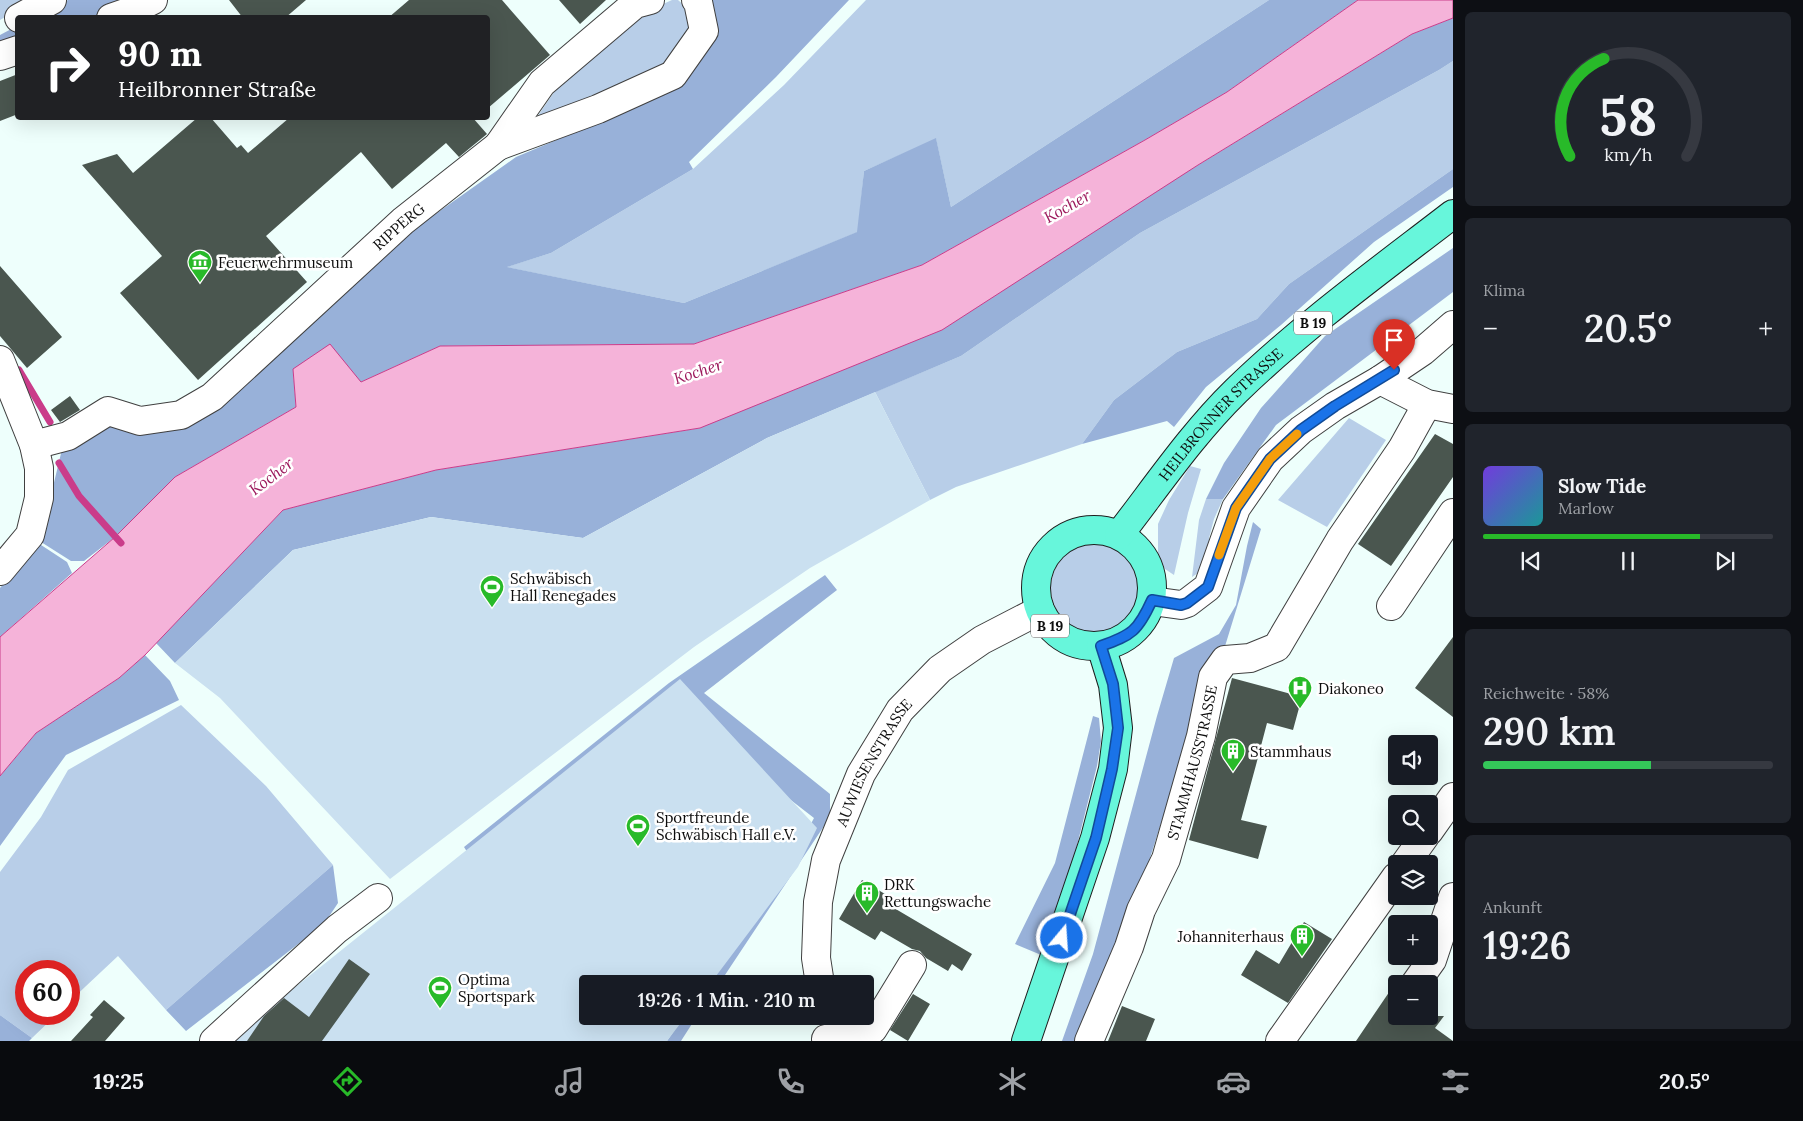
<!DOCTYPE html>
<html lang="de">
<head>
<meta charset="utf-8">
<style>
  body { margin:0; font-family:Lora,serif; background:#20242c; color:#f1f3f6; height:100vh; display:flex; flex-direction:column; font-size:19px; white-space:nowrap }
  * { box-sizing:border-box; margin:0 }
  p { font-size:16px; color:#9ea1a6 }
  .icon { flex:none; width:28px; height:28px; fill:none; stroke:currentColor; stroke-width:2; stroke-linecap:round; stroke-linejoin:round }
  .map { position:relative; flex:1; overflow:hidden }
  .panel { display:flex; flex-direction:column; gap:12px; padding:12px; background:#0d0f14; width:350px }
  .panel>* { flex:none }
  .top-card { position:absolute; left:15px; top:15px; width:475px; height:105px; border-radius:5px; box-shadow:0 5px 20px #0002; background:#202124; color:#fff; overflow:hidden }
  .tools { position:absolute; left:1388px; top:735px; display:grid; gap:10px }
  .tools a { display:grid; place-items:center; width:50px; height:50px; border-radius:5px; background:#171b24; box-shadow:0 5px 20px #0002; font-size:25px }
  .speed { position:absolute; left:15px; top:960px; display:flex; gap:10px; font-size:25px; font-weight:700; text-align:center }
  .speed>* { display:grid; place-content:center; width:65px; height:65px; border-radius:50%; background:#171b24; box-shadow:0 5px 20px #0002; line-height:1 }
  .speed .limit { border:8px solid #d22; background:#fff; color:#111 }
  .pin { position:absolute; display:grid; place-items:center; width:42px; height:42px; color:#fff; margin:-51px -21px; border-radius:50% 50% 50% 0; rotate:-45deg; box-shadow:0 0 5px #0007 }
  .pin .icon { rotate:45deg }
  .me { position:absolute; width:55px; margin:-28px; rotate:18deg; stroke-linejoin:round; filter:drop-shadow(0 0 4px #0008) }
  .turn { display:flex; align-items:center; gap:18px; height:105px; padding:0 20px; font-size:22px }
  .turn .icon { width:65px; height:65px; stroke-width:2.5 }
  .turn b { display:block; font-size:35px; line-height:42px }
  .big { font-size:38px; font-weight:600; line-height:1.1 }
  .panel .card { flex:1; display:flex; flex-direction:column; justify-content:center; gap:8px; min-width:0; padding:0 18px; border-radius:8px; background:#20242c }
  .panel .dial { align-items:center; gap:0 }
  .dial svg { height:130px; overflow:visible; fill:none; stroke:#363941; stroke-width:7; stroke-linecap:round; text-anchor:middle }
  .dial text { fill:#f1f3f6; stroke:none }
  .song { display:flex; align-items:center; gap:15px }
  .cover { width:60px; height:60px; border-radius:8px; background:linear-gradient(135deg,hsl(260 70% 55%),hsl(180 70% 35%)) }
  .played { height:5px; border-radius:2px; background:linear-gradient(90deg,#28ba29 75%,#363941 75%) }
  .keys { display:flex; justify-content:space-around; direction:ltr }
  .heat { display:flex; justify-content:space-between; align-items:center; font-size:28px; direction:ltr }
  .charge { height:8px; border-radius:4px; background:linear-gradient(90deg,#34c759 58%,#363941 0) }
  .trip { position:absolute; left:579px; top:975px; width:295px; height:50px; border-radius:5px; background:#171b24; box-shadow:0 5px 20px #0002; font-weight:600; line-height:50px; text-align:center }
  .tab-bar { display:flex; height:80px; justify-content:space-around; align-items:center; background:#090b0e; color:#9ea1a6 }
  .tab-bar .icon { width:35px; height:35px }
  .tab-bar .selected { color:#28ba29 }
  .tab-bar b { font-size:22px; color:#f1f3f6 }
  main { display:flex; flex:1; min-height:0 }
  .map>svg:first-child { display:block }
  .green { fill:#b8cee8 }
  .forest { fill:#98b1d9 }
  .pitch { fill:#cae0f0 }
  .water { fill:#f5b3d9; stroke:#ca3c8a }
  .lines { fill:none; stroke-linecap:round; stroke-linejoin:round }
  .stream { stroke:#ca3c8a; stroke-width:7 }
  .building { fill:#4a564f }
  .minor-casing { stroke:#404040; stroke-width:30 }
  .major-casing { stroke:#1e1e1e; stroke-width:30 }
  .minor { stroke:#fff; stroke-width:28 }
  .major { stroke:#67f6db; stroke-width:28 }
  .route-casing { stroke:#114b97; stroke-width:12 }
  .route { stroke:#1a73e8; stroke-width:9 }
  .slow { stroke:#f59e0b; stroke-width:9 }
  .labels { text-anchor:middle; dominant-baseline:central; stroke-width:5; stroke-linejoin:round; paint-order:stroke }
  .shield { fill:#fff; stroke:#565656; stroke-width:1 }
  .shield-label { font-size:14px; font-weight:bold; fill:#0d0d0d }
  .street-label { font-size:15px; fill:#0d0d0d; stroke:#fff }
  .poi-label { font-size:15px; fill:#0d0d0d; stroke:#fff; text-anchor:start }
  .water-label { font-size:16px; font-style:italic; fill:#9c195c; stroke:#fff }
</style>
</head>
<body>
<main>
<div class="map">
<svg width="1453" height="1041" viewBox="0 0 1453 1041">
  <rect width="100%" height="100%" fill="#eefffc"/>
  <path class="green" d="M 0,0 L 34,0 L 0,20 Z
    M 672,0 L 678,0 L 696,16 L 685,43 L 647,81 L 533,123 L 567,73 L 628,20 Z
    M 866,0 L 1269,0 L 951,207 L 936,139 L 864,171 L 858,232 L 684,303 L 506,267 L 551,253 L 693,169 L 784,85 Z
    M 1453,61 L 1453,169 L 1289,284 L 1257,319 L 1177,352 L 1114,400 L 1082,444 L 956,487 L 930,500 L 875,392 L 961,356 L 1140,233 L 1439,70 Z
    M 1349,418 L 1386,440 L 1327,527 L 1278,500 Z
    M 1190,466 L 1201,469 L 1188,513 L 1174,575 L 1165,569 L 1158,553 L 1158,524 L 1169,500 Z
    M 1206,499 L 1223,499 L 1214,519 L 1209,538 L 1208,561 L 1201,571 L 1192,577 L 1199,520 Z
    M1051 588a45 45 0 1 1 90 0a45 45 0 1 1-90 0Z
    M 181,705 L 266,786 L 333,865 L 166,1010 L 118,956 L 69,1002 L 69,971 L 26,971 L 26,1014 L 57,1014 L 32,1038 L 0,1015 L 0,872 L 41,817 L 68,770 Z"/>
  <path class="forest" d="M 68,0 L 141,0 L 109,17 L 36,18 Z
    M 708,0 L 849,0 L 776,77 L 689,162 L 693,169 L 551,253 L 507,267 L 684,303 L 857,232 L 864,171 L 936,138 L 951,207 L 1269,0 L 1358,0 L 1227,92 L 1145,140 L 922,265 L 694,344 L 440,346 L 361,382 L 293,369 L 296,407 L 175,477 L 115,537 L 84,561 L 71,561 L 30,535 L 51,495 L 64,441 L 104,423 L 176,428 L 403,237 L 516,157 L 647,102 L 698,64 L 716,16 Z
    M 1453,18 L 1453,61 L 1439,70 L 1140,233 L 961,356 L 767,438 L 583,538 L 431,517 L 293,550 L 175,663 L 156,643 L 283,510 L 436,470 L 700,428 L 1198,165 L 1412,34 Z
    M 17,26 L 17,57 L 0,63 L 0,35 Z
    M 1453,169 L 1453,187 L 1374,242 L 1281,325 L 1206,387 L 1174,427 L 1167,421 L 1082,444 L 1114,400 L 1177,352 L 1257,319 L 1289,284 Z
    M 1453,248 L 1453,292 L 1276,425 L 1223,499 L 1206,499 L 1224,463 L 1261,408 L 1325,336 Z
    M 1253,522 L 1261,529 L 1222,656 L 1205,667 L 1170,795 L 1129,924 L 1074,1041 L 1062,1041 L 1093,954 L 1157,716 L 1174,658 L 1219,634 L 1236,605 L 1247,546 Z
    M 38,543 L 67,562 L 72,573 L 0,637 L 0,588 Z
    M 825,575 L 837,590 L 704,693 L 830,794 L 830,817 L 719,984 L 707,984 L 787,869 L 814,818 L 665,703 L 471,858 L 464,847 L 669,683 Z
    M 145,655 L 170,681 L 179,700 L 66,755 L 0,846 L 0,776 L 36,733 L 119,678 Z
    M 1093,716 L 1099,718 L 1101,741 L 1097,766 L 1071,869 L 1046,957 L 1015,944 L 1055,863 Z
    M 333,865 L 338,903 L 324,924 L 186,1031 L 166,1010 Z
    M 0,1015 L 32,1038 L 29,1041 L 0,1041 Z
    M 684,1016 L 697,1016 L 681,1041 L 667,1041 Z"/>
  <path class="pitch" d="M 875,392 L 930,500 L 810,568 L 694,647 L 390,879 L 220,698 L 175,663 L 293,550 L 431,517 L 583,538 L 767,438 Z
    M 680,679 L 817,828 L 798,867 L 710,984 L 588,984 L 588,1016 L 686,1016 L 667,1041 L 228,1041 Z"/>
  <path class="water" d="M 1358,0 L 1453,0 L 1453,18 L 1412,34 L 1198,165 L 942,330 L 700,428 L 436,470 L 283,510 L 145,655 L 119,678 L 36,733 L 0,776 L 0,637 L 115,537 L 175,477 L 296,407 L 293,369 L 330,344 L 361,382 L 440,346 L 694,344 L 922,265 L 1145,140 L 1227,92 Z"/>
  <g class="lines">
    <path class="stream" d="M 19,370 L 50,422
      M 59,463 L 79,496 L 121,543"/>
  </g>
  <path class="building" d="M 229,0 L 306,0 L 285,18 L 243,18 Z
    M 409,0 L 502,0 L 550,55 L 488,108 L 488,18 L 388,18 Z
    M 559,0 L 606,0 L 580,24 Z
    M 18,74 L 18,114 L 0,121 L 0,81 Z
    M 197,118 L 211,118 L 237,148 L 241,145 L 248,153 L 289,118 L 473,118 L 487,134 L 459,157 L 446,143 L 392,189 L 361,152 L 266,236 L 307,282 L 198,380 L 120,293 L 162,256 L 82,165 L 117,154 L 133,173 Z
    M 0,266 L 62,337 L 27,368 L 0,336 Z
    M 70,396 L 80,410 L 60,422 L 51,410 Z
    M 1435,434 L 1453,444 L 1453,477 L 1391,566 L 1358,544 Z
    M 1453,637 L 1453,717 L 1415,688 Z
    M 1232,678 L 1302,697 L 1293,730 L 1267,723 L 1256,765 L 1241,820 L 1267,826 L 1258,859 L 1189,840 Z
    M 862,880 L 898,902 L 894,908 L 972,954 L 962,971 L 952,964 L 948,971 L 926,958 L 920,951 L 912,949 L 881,931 L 875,940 L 839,919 Z
    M 1304,922 L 1332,939 L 1288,1003 L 1241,975 L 1256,950 L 1279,964 Z
    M 349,959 L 370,974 L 322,1041 L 247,1041 L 264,1016 L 284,998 L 309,1017 Z
    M 1396,982 L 1396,1016 L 1444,1016 L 1435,1028 L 1453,1041 L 1356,1041 Z
    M 913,994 L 930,1004 L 908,1041 L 890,1030 Z
    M 104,1000 L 125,1018 L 105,1041 L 71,1041 L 93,1017 L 90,1015 Z
    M 1122,1006 L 1155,1019 L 1146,1041 L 1108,1041 Z"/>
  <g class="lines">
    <defs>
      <g id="minor">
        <path d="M 19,18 L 52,0"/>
        <path d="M 111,18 L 131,11 L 153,0"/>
        <path d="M 0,56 L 18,50"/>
        <path d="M 498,146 L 598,109 L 673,75 L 704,31 L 698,2 L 696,0"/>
        <path d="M 0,360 L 34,445 L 39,468 L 39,498 L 30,535 L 0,571"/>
        <path d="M 1380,380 L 1427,404 L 1453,409"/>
        <path id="s1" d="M 34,445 L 68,436 L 108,411 L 140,421 L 181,415 L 212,397 L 403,221 L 498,146 L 542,83 L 635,4 L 650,0"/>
        <path d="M 1152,601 L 1181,605 L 1187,603 L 1208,587 L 1236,508 L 1270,459 L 1301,430 L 1335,406 L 1380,380 L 1423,351 L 1453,325"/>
        <path d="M 1391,606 L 1453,513"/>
        <path d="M 1429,831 L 1453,797"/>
        <path d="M 1405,864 L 1425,836"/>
        <path id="s2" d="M 820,984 L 816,958 L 818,902 L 826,860 L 861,774 L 900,710 L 940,669 L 982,640 L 1040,610"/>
        <path d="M 1415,984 L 1432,960 L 1453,897"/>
        <path d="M 826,1039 L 873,1029 L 912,965"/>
        <path d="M 214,1041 L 337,929 L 378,898"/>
        <path id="s3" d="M 1089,1041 L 1129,947 L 1141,910 L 1166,859 L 1201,736 L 1213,677 L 1225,660 L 1250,658 L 1277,647 L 1340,540 L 1402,449 L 1427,404"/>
        <path d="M 1280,1041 L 1396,877"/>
      </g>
      <g id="major">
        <circle cx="1094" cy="588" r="58"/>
        <path id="s4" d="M 1119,535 C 1157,486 1192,434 1236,391 C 1303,326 1379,271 1453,214"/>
        <path d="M 1026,1041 L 1095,838 L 1113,769 L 1118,728 L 1113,685 L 1101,646"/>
      </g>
    </defs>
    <use href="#minor" class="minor-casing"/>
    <use href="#major" class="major-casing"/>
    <use href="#minor" class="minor"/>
    <use href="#major" class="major"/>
  </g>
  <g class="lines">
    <defs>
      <path id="route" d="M 1062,938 L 1096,838 L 1112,769 L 1118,728 L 1113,684 L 1101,646 C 1132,635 1138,631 1152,600 L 1181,605 L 1187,603 L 1208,587 L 1236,508 L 1270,459 L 1301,430 L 1335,406 L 1394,370"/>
    </defs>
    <use href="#route" class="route-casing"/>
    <use href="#route" class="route"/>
    <path class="slow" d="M 1219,555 L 1236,508 L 1270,459 L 1297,434"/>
  </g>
  <defs>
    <symbol id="museum-pin" viewBox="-11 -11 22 30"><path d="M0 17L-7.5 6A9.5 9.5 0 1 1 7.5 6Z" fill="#28ba29" stroke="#fff"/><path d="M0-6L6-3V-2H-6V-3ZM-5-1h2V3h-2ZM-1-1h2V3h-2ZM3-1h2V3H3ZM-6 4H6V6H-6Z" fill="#fff"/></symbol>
    <symbol id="stadium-pin" viewBox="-11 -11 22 30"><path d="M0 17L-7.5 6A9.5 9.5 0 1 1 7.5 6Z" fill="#28ba29" stroke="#fff"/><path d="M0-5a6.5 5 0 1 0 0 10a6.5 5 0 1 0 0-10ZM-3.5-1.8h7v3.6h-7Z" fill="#fff"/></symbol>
    <symbol id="hospital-pin" viewBox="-11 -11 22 30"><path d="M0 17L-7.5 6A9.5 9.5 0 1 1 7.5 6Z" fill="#28ba29" stroke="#fff"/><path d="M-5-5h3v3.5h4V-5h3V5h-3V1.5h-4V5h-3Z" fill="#fff"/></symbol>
    <symbol id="building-pin" viewBox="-11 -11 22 30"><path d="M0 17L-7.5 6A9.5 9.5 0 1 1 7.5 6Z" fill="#28ba29" stroke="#fff"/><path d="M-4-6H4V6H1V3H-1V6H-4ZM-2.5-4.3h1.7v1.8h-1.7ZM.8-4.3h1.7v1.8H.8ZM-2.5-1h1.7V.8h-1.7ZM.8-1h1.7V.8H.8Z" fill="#fff"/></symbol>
  </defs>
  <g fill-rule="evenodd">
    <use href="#museum-pin" x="186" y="248" width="28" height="38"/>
    <use href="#stadium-pin" x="478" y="573" width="28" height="38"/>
    <use href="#hospital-pin" x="1286" y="674" width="28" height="38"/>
    <use href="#building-pin" x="1219" y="737" width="28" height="38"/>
    <use href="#stadium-pin" x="624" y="812" width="28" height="38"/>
    <use href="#building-pin" x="853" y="879" width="28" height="38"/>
    <use href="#building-pin" x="1288" y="922" width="28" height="38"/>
    <use href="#stadium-pin" x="426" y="974" width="28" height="38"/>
  </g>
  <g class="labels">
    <g class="shield">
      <rect x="1294" y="311.5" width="38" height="23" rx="4"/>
      <rect x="1031" y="614.5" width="38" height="23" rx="4"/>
    </g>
    <g class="shield-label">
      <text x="1313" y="323">B 19</text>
      <text x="1050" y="626">B 19</text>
    </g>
    <g class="street-label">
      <text stroke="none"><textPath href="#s1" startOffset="446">RIPPERG</textPath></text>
      <text stroke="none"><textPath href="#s4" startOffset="158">HEILBRONNER STRASSE</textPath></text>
      <text stroke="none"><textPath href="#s3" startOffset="298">STAMMHAUSSTRASSE</textPath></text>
      <text stroke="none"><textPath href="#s2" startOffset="234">AUWIESENSTRASSE</textPath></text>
    </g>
    <g class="poi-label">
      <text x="218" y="262">Feuerwehrmuseum</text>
      <text x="510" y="578">Schwäbisch<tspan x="510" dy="17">Hall Renegades</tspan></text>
      <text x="1318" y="688">Diakoneo</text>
      <text x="1250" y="751">Stammhaus</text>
      <text x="656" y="817">Sportfreunde<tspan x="656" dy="17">Schwäbisch Hall e.V.</tspan></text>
      <text x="884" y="884">DRK<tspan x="884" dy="17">Rettungswache</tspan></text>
      <text x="1284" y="936" text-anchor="end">Johanniterhaus</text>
      <text x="458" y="979">Optima<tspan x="458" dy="17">Sportspark</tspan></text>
    </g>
    <g class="water-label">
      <text transform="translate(1067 206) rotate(-29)">Kocher</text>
      <text transform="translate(698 371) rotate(-18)">Kocher</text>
      <text transform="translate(271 476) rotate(-37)">Kocher</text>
    </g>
  </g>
</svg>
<div class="tools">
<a><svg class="icon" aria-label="sound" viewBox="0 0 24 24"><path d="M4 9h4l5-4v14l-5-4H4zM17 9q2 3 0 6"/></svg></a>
<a><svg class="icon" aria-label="search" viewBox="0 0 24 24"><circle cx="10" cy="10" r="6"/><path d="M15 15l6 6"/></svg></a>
<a><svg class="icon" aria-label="layers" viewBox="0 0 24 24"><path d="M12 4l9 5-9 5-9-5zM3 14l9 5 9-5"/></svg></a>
<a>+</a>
<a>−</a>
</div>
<div class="speed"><div class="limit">60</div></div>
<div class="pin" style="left:1394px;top:370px;background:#d93025"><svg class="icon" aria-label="arrive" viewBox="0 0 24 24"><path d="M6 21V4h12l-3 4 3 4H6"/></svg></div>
<svg class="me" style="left:1062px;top:938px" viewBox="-20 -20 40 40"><circle r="17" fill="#1a73e8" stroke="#fff" stroke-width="3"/><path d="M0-11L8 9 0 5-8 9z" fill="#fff"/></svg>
<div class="trip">19:26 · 1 Min. · 210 m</div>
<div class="top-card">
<div class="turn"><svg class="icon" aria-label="right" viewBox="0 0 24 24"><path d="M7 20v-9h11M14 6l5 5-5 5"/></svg><div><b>90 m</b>Heilbronner Straße</div></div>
</div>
</div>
<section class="panel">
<div class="card dial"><svg viewBox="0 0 100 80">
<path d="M14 69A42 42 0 1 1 86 69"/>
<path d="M14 69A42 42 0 0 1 35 9" stroke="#28ba29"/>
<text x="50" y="56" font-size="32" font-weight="700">58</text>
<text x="50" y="72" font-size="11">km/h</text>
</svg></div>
<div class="card"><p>Klima</p>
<div class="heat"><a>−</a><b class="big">20.5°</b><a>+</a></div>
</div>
<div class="card">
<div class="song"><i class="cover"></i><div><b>Slow Tide</b><p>Marlow</p></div></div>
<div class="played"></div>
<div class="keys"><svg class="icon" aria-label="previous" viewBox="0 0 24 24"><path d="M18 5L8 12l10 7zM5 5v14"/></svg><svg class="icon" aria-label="pause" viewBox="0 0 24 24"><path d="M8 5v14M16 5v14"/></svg><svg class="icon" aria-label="next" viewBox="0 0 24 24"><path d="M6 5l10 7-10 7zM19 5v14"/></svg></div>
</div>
<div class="card"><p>Reichweite · 58%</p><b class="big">290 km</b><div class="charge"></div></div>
<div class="card"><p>Ankunft</p><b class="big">19:26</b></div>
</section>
</main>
<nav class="tab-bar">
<b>19:25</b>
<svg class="icon selected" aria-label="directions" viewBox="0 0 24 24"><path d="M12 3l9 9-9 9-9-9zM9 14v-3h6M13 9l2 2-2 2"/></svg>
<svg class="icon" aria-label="music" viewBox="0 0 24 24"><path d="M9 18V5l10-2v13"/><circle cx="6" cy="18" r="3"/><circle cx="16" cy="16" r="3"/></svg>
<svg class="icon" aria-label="phone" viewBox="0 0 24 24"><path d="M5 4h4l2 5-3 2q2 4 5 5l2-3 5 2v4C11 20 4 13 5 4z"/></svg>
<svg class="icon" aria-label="climate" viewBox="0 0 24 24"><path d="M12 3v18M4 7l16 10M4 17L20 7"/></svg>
<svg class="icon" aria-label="car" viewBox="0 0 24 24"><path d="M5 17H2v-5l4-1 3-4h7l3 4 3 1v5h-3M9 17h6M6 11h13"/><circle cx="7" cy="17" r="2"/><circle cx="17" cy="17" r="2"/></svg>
<svg class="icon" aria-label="filters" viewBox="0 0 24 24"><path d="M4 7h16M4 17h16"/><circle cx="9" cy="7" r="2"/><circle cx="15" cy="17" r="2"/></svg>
<b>20.5°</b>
</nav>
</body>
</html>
